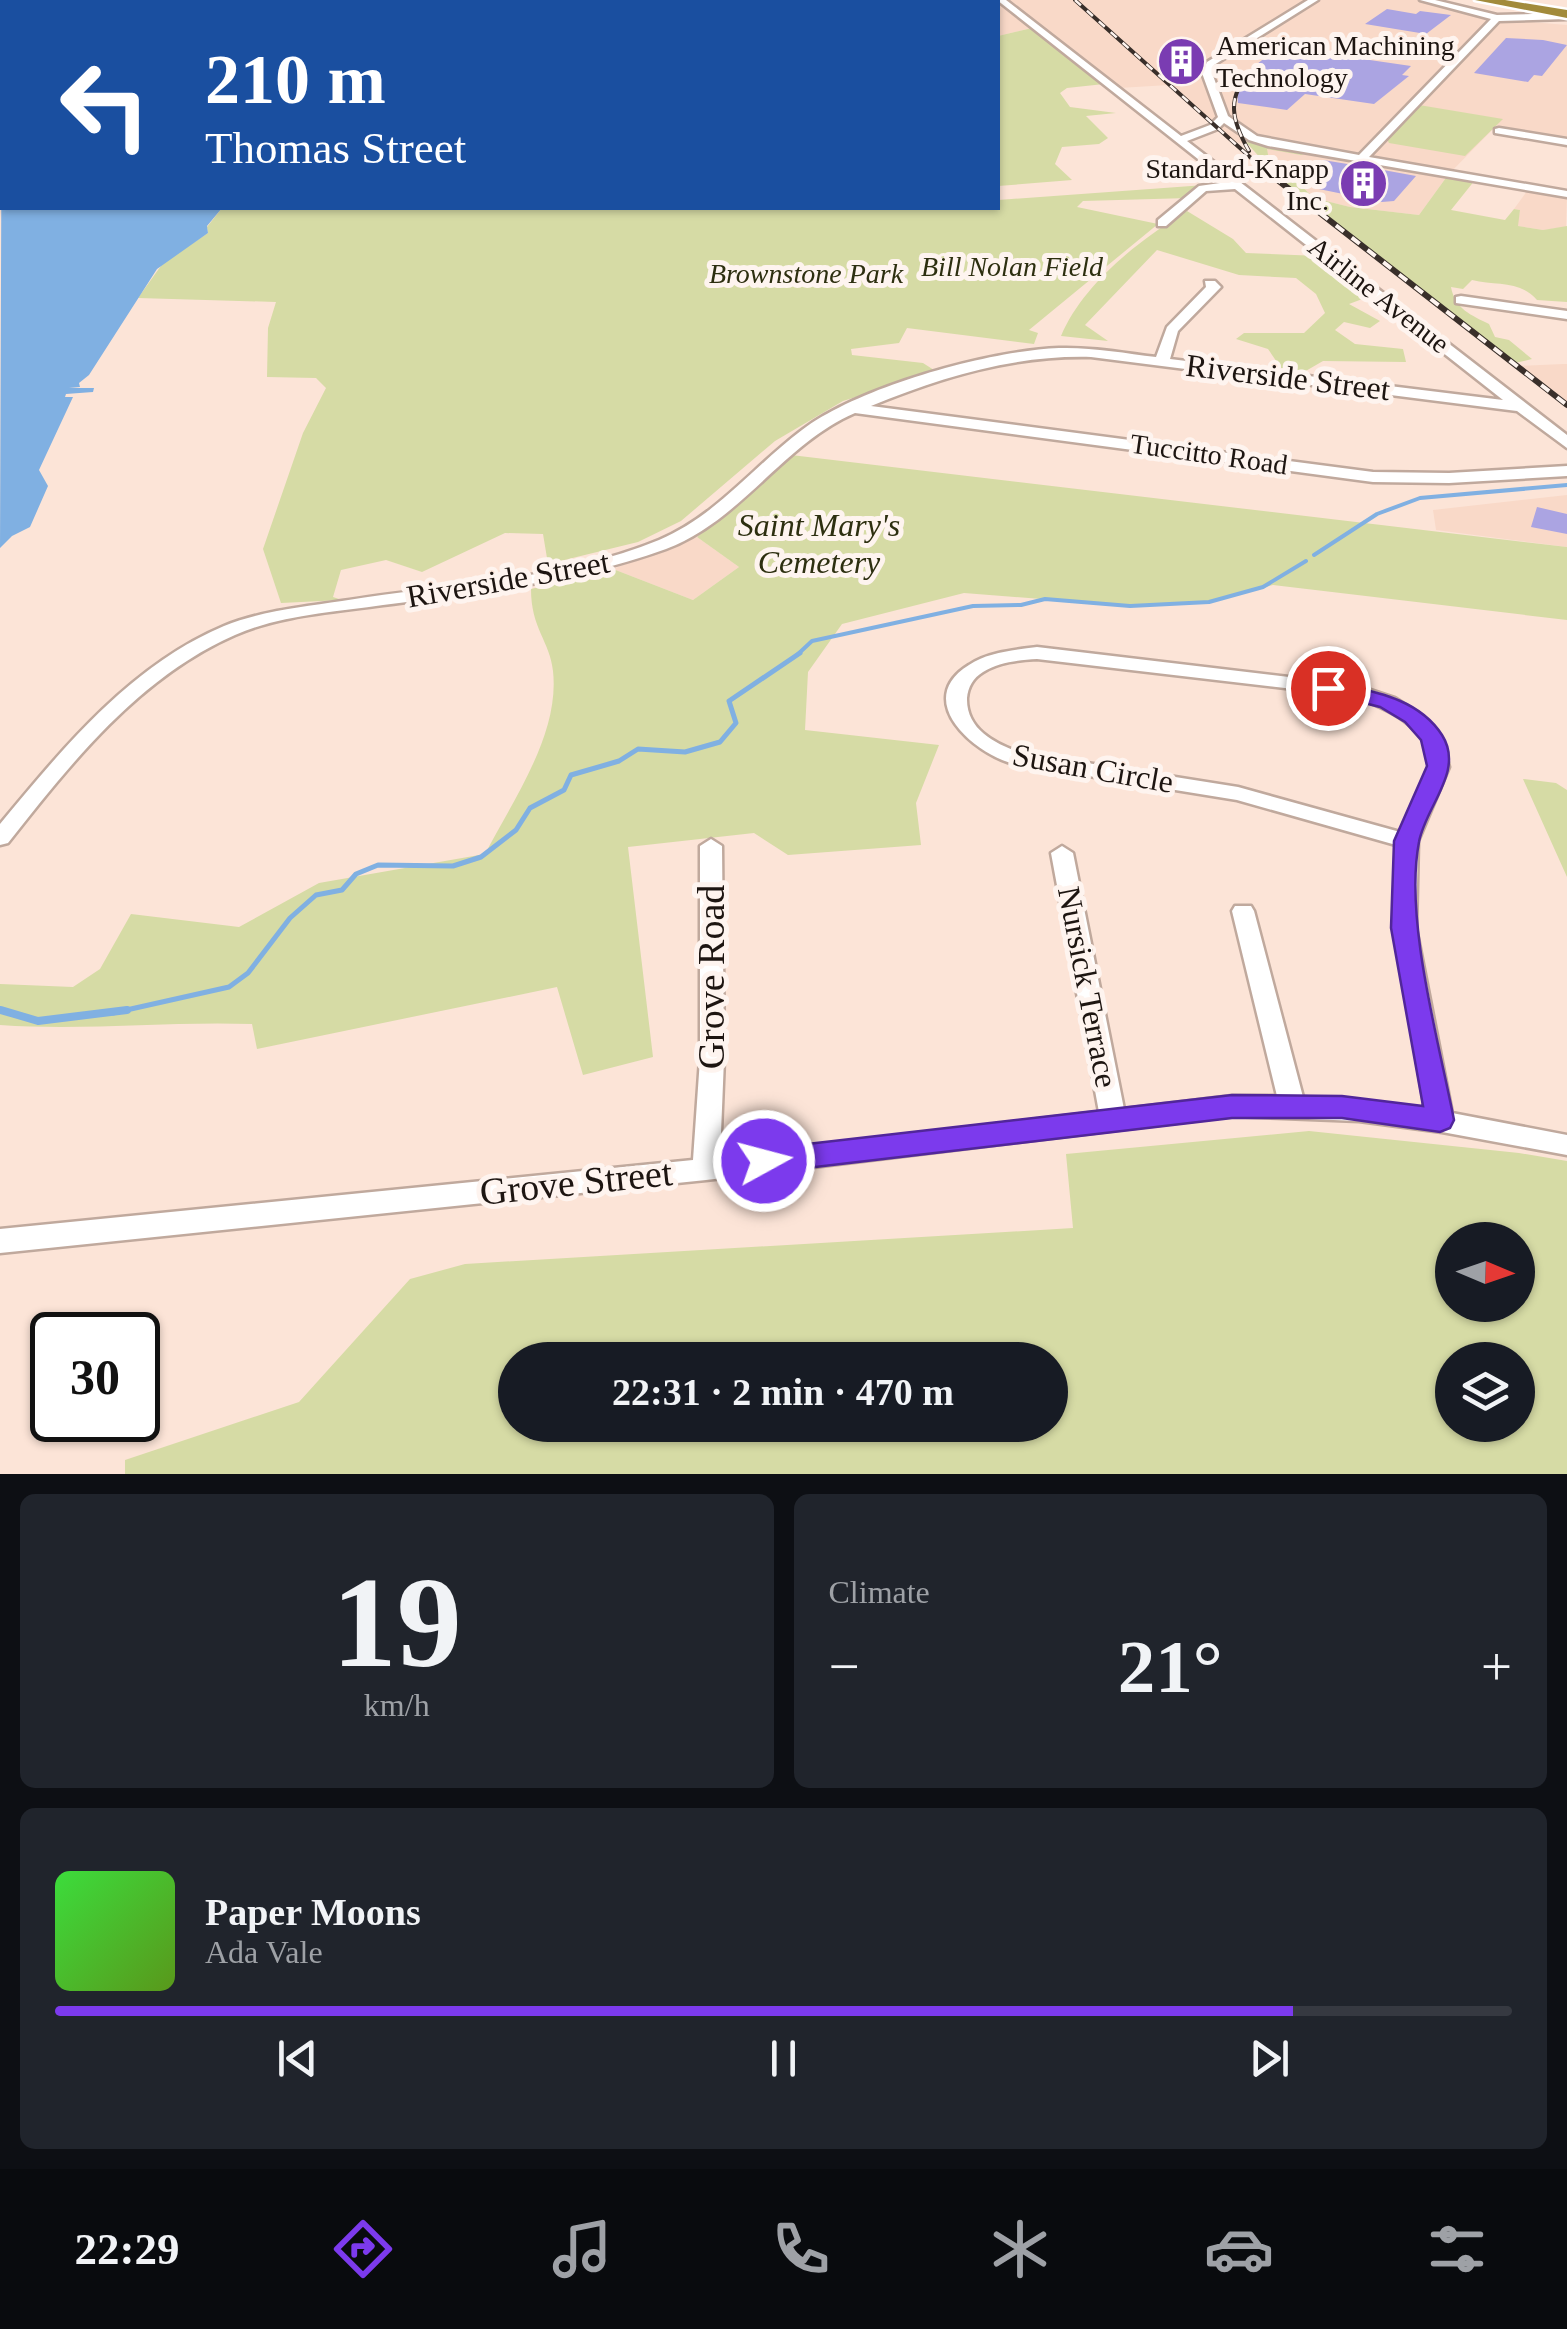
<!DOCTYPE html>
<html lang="en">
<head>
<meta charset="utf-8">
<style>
  body { margin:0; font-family:Georgia,serif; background:#20242c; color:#f1f3f6; height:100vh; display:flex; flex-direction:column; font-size:38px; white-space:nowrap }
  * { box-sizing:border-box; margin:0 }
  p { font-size:32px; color:#9ea1a6 }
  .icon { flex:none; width:55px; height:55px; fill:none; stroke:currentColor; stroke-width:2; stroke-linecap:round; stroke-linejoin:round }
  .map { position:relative; height:1474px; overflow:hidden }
  .details { display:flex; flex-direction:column; gap:20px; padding:20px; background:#0d0f14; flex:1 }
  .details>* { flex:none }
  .banner { position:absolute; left:0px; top:0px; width:1000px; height:210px; box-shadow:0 2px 8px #0004; background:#1a4fa0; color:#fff; overflow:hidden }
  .needle { width:65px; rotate:92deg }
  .controls { position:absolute; left:1435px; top:1222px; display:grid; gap:20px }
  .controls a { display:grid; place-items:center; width:100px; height:100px; border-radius:50%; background:#171b24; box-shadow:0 2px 8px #0004; font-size:50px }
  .speed { position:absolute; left:30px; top:1312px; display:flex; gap:20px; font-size:50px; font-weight:700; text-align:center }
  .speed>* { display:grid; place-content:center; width:130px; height:130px; border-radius:50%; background:#171b24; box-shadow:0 2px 8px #0004; line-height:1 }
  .speed .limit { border:5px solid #111; border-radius:15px; background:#fff; color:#111 }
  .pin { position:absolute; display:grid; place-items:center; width:85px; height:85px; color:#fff; margin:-42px; border:5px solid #fff; border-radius:50%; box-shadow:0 2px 10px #0007 }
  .me { position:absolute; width:110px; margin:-55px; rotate:83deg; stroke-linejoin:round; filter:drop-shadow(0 0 8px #0008) }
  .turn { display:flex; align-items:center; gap:35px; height:210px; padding:0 40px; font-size:45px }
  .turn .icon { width:130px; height:130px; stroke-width:2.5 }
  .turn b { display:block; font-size:70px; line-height:85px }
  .big { font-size:75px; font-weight:700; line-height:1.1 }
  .details .widget { flex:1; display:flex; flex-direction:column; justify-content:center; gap:15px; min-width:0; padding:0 35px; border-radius:15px; background:#20242c }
  .details .dial { align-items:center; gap:0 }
  .dial b { font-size:130px; line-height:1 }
  .song { display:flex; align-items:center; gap:30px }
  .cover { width:120px; height:120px; border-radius:15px; background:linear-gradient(135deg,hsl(120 70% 55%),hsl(90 70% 35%)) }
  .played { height:10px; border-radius:5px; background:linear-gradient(90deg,#7c3aed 85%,#363941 85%) }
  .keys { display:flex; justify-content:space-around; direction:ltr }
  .heat { display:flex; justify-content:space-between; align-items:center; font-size:55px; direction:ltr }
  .details .tiles { flex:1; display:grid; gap:20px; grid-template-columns:1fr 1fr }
  .widget:last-child { grid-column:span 2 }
  .trip { position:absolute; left:498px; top:1342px; width:570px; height:100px; border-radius:50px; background:#171b24; box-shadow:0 2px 8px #0004; font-weight:700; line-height:100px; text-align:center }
  .tab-bar { display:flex; height:160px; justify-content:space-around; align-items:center; background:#090b0e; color:#9ea1a6 }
  .tab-bar .icon { width:70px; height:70px }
  .tab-bar .current { color:#7c3aed }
  .tab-bar b { font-size:45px; color:#f1f3f6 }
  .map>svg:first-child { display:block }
  .built { fill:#f9d9c8 }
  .green { fill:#d6dba5; fill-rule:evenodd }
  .water { fill:#80b0e2 }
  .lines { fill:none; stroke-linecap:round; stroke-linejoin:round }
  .stream-far2 { stroke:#80b0e2; stroke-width:4 }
  .stream-far1 { stroke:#80b0e2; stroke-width:5 }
  .stream { stroke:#80b0e2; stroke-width:8 }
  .building { fill:#aba4e2 }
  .minor-casing { stroke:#c0a99d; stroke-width:5 }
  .highway-casing { stroke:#fff; stroke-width:5 }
  .minor { fill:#fff; fill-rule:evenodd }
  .highway { fill:#a28b3b; fill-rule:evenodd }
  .rail-far1-casing { stroke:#392f2a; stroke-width:4 }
  .rail-casing { stroke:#392f2a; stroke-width:6 }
  .rail-far1 { stroke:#fef4ef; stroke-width:2.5; stroke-dasharray:8; stroke-linecap:butt }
  .rail { stroke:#fef4ef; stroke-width:4; stroke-dasharray:10; stroke-linecap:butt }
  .route { fill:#7c3aed; stroke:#51269a; stroke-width:2.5 }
  .labels { text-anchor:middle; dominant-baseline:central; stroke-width:10; stroke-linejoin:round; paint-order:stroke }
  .far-poi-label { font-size:28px; fill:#1d1511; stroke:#fef4ef; text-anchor:start }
  .far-park-label { font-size:28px; font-style:italic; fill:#2d2f10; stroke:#fef4ef }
  .far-street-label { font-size:28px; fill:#1d1511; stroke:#fef4ef }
  .street-label { font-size:32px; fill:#1d1511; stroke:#fef4ef }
  .park-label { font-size:32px; font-style:italic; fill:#2d2f10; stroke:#fef4ef }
  .near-street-label { font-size:38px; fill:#1d1511; stroke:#fef4ef }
</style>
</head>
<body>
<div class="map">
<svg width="1567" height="1474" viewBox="0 0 1567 1474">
  <rect width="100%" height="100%" fill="#fce4d7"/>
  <path class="built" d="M 835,0 L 1417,0 L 1482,18 L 1567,25 L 1567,139 L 1494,128 L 1448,175 L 1419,215 L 1350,207 L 1314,198 L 1291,176 L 1300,166 L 1296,162 L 1269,160 L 1266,148 L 1301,155 L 1305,152 L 1234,142 L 1169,85 L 1119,88 L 1089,65 L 1079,66 L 1032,28 L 998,36 L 998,2 L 830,2 Z
    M 1530,187 L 1567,193 L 1566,227 L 1543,230 L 1517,226 L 1520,210 L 1514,209 Z
    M 1567,364 L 1567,405 L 1516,366 L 1563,364 Z
    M 1567,495 L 1567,547 L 1436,530 L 1433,510 Z
    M 697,537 L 739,567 L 693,600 L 613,569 Z"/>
  <path class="green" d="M 1032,28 L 1104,84 L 1067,88 L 1060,93 L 1070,107 L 1116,113 L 1086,116 L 1108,138 L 1099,144 L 1062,147 L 1055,164 L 1072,180 L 998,186 L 998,36 Z
    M 1419,105 L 1503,119 L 1465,156 L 1389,143 L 1387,139 Z
    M 1246,142 L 1307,153 L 1301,155 L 1267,149 L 1269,160 L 1301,166 L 1291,176 L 1314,198 L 1350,207 L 1419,215 L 1448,175 L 1475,180 L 1451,210 L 1505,220 L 1514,209 L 1520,210 L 1518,226 L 1543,230 L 1567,226 L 1567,302 L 1537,300 C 1520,280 1496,286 1472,280 L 1463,289 L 1451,287 C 1455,309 1471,315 1489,324 L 1495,337 L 1509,340 L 1532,359 L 1515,363 L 1280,180 Z
    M 1205,185 L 1189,198 L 1083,201 L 1077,207 L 1158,224 L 1029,330 L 1038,333 L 1034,344 L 907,328 L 899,343 L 851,349 L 852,355 L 923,363 L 937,372 L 843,401 L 775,441 L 681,521 L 638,542 L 548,564 L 543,534 L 505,533 L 422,572 L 386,560 L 341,570 L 333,597 L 342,600 L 281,603 L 263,549 L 303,433 L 326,388 L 316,378 L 267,377 L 268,328 L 276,302 L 138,298 L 163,263 L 208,233 L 207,227 L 222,208 L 998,208 L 998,200 Z
    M 1187,211 L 1233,239 L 1246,253 L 1319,256 L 1365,298 L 1349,304 L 1380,321 L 1370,328 L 1344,322 L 1335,330 L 1355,344 L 1403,349 L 1406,362 L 1323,361 L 1304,372 L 1281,368 L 1268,349 L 1236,339 L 1244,333 L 1304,333 L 1325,313 L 1316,294 L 1296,278 L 1239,275 L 1157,250 L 1085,325 L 1108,341 L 1061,336 C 1083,284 1139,240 1187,211 Z
    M 791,455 L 1567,547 L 1567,620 L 1273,585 L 1209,602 L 1130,606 L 964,593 L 842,624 L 808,672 L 805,730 L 939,745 L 916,803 L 921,845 L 788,855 L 754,833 L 628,847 L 653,1057 L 583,1075 L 557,987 L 257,1049 L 252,1024 C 168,1021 84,1031 0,1025 L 0,984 L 73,987 L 100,969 L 131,914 L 239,927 L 319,883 L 485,854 C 513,800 560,734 553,671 C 550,641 531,629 531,589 L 613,569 L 693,600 L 739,567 L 697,537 Z
    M 1523,779 L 1556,783 L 1567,790 L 1567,877 Z
    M 1309,1131 L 1519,1153 L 1567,1161 L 1567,1474 L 125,1474 L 125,1460 L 299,1402 L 410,1279 L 465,1264 L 1073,1228 L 1066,1154 ZM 1452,1240 L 1518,1240 L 1518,1305 L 1452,1305 ZM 515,1360 L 1050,1360 L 1050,1425 L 515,1425 ZM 1452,1360 L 1518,1360 L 1518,1425 L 1452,1425 Z"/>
  <path class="water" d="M 29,0 L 553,0 L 23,2 Z
    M 2,10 L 2,208 L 222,208 L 207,226 L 208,233 L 157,269 L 89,375 L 79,383 L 80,387 L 69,388 L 94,388 L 93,392 L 66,394 L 65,397 L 73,397 L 39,470 L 48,486 L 30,527 L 12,536 L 0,548 Z"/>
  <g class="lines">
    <path class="stream-far2" d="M 1314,555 L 1377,514 L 1420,498 L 1567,485
      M 797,655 L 812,641 L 973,606 L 1021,605 L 1045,599 L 1130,606 L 1209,602 L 1263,587 L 1306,561"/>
    <path class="stream-far1" d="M 0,1010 L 10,1013
      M 113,1013 L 229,987 L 248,973 L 290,918 L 316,895 L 342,890 L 356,874 L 378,865 L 453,866 L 481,857 L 516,830 L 530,808 L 564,790 L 571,775 L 619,761 L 638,749 L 685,752 L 720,742 L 736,723 L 729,701 L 800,653"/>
    <path class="stream" d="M 1,1010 L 38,1021 L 127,1010"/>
  </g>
  <path class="building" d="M 1387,9 L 1416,14 L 1420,11 L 1451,15 L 1426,34 L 1365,24 Z
    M 1506,38 L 1543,40 L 1567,45 L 1542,76 L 1534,75 L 1528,82 L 1474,73 Z
    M 1278,47 L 1301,50 L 1411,66 L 1402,75 L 1409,76 L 1374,104 L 1305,94 L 1287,110 L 1238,103 L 1237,91 L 1250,73 L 1246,73 Z
    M 1323,160 L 1378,169 L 1416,176 L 1394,201 L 1382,202 L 1314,188 L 1323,179 L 1307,176 Z
    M 1537,507 L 1567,514 L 1567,534 L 1531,527 Z"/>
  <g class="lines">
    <defs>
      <path id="minor" d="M 997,0 L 1006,0 L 1181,136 L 1210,125 L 1218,117 L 1202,73 L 1207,62 L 1308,0 L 1318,0 L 1214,65 L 1212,73 L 1228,116 L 1257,136 L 1359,155 L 1491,19 L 1420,0 L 1435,0 L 1497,15 L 1567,13 L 1567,19 L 1499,21 L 1369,157 L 1567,191 L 1567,197 L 1268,146 L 1249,140 L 1224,123 L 1218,129 L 1187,141 L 1567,435 L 1567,448 L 1517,411 L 1091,357 C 1013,355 942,377 871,406 L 1373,472 L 1449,473 L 1567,466 L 1567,476 L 1449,483 L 1373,482 L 855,413 C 783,444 741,521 666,549 C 574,582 479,593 383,605 C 335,612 280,615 235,635 C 139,677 71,763 8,843 L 0,845 L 0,824 C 63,748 131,665 224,626 C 261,611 302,607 342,601 C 447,584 559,581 659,540 C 716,516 754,466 802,430 C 859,387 987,351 1059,348 C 1091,347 1124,353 1156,357 L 1167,327 L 1206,287 L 1205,281 L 1215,281 L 1221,287 L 1178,331 L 1170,359 L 1503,400 L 1235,189 L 1206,191 L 1166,226 L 1158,226 L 1158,220 L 1199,186 L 1227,182 Z
        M 1499,128 L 1567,139 L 1567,145 L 1495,133 L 1495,129 Z
        M 1461,296 L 1567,311 L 1567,319 L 1456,303 L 1456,297 Z
        M 1037,647 L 1356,685 L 1395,698 L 1420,714 L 1442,738 L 1449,767 L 1418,841 L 1416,928 L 1452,1113 L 1567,1135 L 1567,1155 L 1442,1132 L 1359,1121 L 1232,1116 L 706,1180 L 0,1253 L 0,1229 L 693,1160 L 700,1059 L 700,846 L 711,839 L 722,846 L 724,1059 L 720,1157 L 1099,1112 L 1051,853 L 1062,846 L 1073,853 L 1124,1109 L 1232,1096 L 1277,1096 L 1232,911 L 1235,906 L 1251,906 L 1254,911 L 1303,1097 L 1425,1109 L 1394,928 L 1396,845 L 1237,800 L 1014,764 C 974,754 912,700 969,665 C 988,652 1015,650 1037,647 ZM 1037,659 L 1353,696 C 1383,707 1432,726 1429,767 C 1427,783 1407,816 1400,832 L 1238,787 L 1018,752 C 994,743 966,729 967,698 C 968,687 973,678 983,672 C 999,662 1019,660 1037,659 Z"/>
      <path id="highway" d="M 1475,0 L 1505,0 L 1567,10 L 1567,18 Z"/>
    </defs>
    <use href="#minor" class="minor-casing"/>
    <use href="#highway" class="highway-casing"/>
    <use href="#minor" class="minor"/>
    <use href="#highway" class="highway"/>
    <defs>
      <path id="rail-far1" d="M 1075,0 L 1260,166
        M 1249,151 C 1233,123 1225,98 1250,73"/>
      <path id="rail" d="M 1257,164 L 1567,405"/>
    </defs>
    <use href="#rail-far1" class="rail-far1-casing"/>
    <use href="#rail" class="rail-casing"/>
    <use href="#rail-far1" class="rail-far1"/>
    <use href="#rail" class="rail"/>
  </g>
  <path class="route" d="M 1328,681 C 1368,691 1417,696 1442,735 C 1465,771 1425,807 1419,842 C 1404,919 1439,1042 1454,1120 L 1450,1128 L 1440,1132 L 1342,1118 L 1232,1118 L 764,1173 L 753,1170 L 749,1161 L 753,1152 L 764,1149 L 1232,1095 L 1342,1096 L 1423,1106 L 1391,928 L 1394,841 L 1427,766 L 1421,740 L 1405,722 L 1380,707 L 1320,692 L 1317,688 Z"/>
  <defs>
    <symbol id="building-disc" viewBox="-11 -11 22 22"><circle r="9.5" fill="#7a3cb2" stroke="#fef4ef"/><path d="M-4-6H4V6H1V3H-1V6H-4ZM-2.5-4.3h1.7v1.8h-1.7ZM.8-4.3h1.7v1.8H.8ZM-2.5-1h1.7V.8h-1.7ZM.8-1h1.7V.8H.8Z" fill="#fff"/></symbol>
  </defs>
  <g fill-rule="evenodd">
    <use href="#building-disc" x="1154" y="34" width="55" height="55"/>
    <use href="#building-disc" x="1336" y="156" width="55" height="55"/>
  </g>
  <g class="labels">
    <g class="far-poi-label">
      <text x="1216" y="45">American Machining<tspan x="1216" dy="32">Technology</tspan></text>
      <text x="1329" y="168" text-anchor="end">Standard-Knapp<tspan x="1329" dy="32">Inc.</tspan></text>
    </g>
    <g class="far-park-label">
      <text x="1012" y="266">Bill Nolan Field</text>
      <text x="806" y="273">Brownstone Park</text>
    </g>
    <g class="far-street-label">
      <text transform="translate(1379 295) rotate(38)">Airline Avenue</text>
      <text transform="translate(1209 454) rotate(8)">Tuccitto Road</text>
    </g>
    <g class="street-label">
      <text transform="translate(1288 377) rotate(7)">Riverside Street</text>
      <text transform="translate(508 579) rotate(-10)">Riverside Street</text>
      <text transform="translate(1093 768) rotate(10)">Susan Circle</text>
      <text transform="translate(1088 987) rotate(79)">Nursick Terrace</text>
    </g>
    <g class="park-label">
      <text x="819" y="525">Saint Mary's<tspan x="819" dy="37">Cemetery</tspan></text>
    </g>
    <g class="near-street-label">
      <text transform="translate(711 977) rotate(-90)">Grove Road</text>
      <text transform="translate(576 1182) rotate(-6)">Grove Street</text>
    </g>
  </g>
</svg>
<div class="controls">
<a><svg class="needle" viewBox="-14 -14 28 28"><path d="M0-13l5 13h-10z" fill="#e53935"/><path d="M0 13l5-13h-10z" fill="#9ea1a6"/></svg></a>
<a><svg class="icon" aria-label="layers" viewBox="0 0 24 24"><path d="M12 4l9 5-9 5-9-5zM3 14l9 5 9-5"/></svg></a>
</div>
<div class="speed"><div class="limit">30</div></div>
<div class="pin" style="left:1328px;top:688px;background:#d93025"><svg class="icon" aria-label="arrive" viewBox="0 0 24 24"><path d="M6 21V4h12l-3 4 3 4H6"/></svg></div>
<svg class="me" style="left:764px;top:1161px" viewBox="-20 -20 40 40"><circle r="17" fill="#7c3aed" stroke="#fff" stroke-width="3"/><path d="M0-11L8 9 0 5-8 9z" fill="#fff"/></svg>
<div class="trip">22:31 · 2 min · 470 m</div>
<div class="banner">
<div class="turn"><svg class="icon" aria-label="left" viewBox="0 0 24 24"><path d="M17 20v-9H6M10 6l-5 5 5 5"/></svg><div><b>210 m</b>Thomas Street</div></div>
</div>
</div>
<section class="details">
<div class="tiles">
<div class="widget dial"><b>19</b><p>km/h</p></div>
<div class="widget"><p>Climate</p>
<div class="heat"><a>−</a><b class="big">21°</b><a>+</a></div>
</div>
<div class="widget">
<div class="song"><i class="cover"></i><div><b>Paper Moons</b><p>Ada Vale</p></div></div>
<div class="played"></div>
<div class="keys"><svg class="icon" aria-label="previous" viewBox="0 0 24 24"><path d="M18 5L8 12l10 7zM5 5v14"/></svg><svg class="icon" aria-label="pause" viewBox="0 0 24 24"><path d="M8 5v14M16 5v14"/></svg><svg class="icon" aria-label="next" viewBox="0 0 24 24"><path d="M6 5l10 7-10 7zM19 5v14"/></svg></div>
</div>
</div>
</section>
<nav class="tab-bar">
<b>22:29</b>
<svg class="icon current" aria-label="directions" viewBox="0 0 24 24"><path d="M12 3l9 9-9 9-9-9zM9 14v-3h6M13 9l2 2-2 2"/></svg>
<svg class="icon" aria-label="music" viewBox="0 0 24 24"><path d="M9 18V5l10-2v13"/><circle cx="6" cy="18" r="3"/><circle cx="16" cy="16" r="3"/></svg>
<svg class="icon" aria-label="phone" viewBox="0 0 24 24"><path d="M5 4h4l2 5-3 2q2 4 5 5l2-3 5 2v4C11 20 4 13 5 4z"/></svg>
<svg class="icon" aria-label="climate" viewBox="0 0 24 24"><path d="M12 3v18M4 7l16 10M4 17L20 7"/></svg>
<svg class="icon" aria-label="car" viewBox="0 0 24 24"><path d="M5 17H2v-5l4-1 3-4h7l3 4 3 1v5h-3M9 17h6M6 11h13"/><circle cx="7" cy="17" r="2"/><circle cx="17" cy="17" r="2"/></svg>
<svg class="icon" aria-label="filters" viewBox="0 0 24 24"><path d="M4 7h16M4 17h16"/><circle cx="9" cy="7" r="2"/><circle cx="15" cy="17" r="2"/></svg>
</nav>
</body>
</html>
